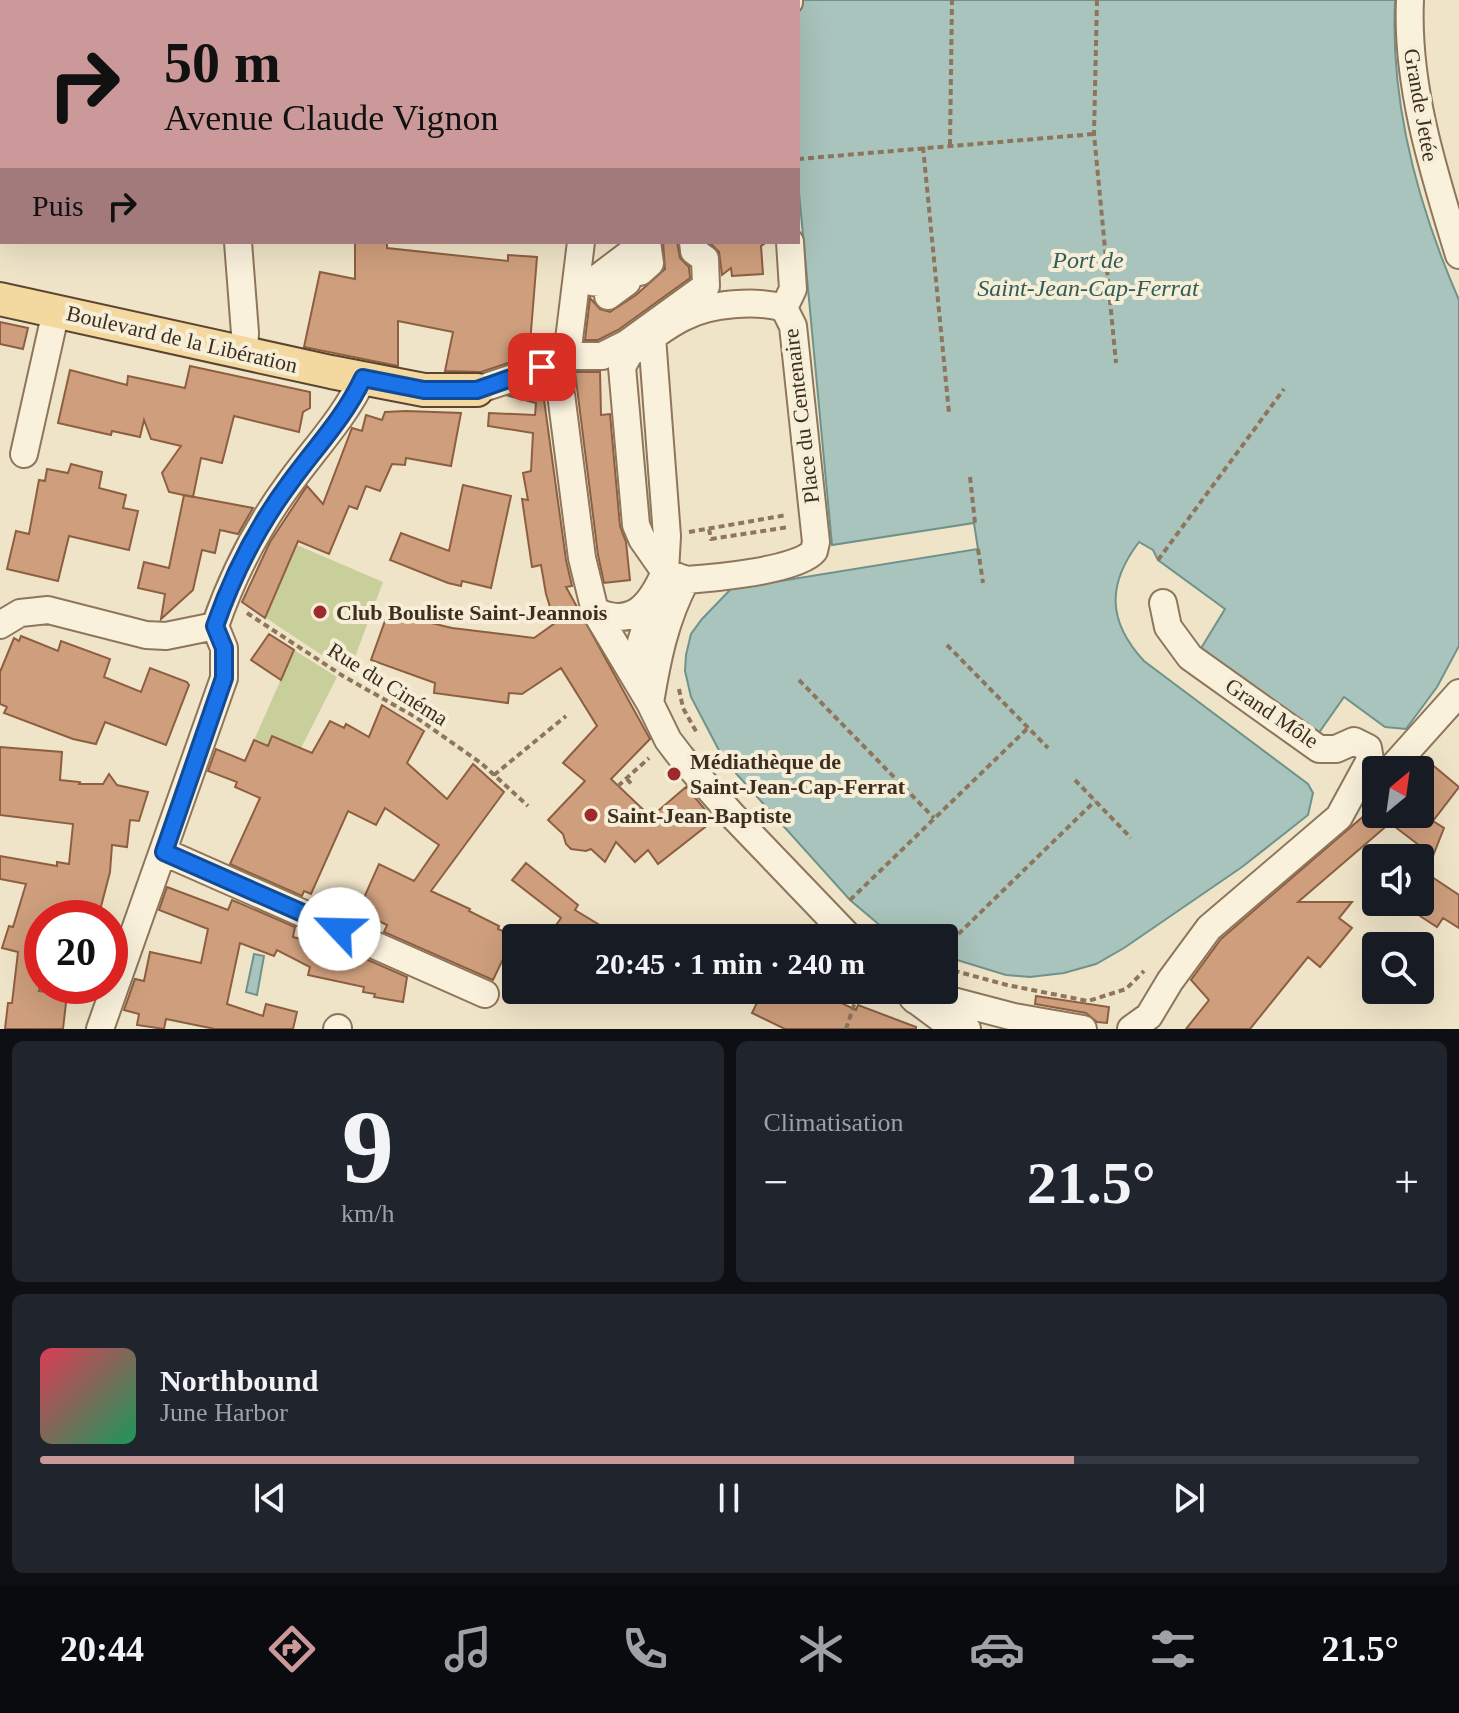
<!DOCTYPE html>
<html lang="fr">
<head>
<meta charset="utf-8">
<style>
  body { margin:0; font-family:"Times New Roman",serif; background:#20242c; color:#f1f3f6; height:100vh; display:flex; flex-direction:column; font-size:30px; white-space:nowrap }
  * { box-sizing:border-box; margin:0 }
  p { font-size:26px; color:#9ea1a6 }
  .icon { flex:none; width:44px; height:44px; fill:none; stroke:currentColor; stroke-width:2; stroke-linecap:round; stroke-linejoin:round }
  .map { position:relative; height:1029px; overflow:hidden }
  .sheet { display:flex; flex-direction:column; gap:12px; padding:12px; background:#0d0f14; flex:1 }
  .sheet>* { flex:none }
  .hud { position:absolute; left:0px; top:0px; width:800px; height:244px; box-shadow:0 8px 32px #0002; background:#cc999b; color:#111; overflow:hidden }
  .needle { width:52px; rotate:29deg }
  .tools { position:absolute; left:1362px; top:756px; display:grid; gap:16px }
  .tools a { display:grid; place-items:center; width:72px; height:72px; border-radius:8px; background:#171b24; box-shadow:0 8px 32px #0002; font-size:40px }
  .speed { position:absolute; left:24px; top:900px; display:flex; gap:16px; font-size:40px; font-weight:700; text-align:center }
  .speed>* { display:grid; place-content:center; width:104px; height:104px; border-radius:50%; background:#171b24; box-shadow:0 8px 32px #0002; line-height:1 }
  .speed .limit { border:12px solid #d22; background:#fff; color:#111 }
  .pin { position:absolute; display:grid; place-items:center; width:68px; height:68px; color:#fff; margin:-34px; border-radius:16px; box-shadow:0 4px 12px #0006 }
  .me { position:absolute; width:88px; margin:-44px; rotate:294deg; stroke-linejoin:round; filter:drop-shadow(0 0 6px #0008) }
  .turn { display:flex; align-items:center; gap:28px; height:168px; padding:0 32px; font-size:36px }
  .turn .icon { width:104px; height:104px; stroke-width:2.5 }
  .turn b { display:block; font-size:56px; line-height:68px }
  .then { display:flex; align-items:center; height:76px; padding:0 32px; background:#0003; gap:16px; font-size:30px }
  .big { font-size:60px; font-weight:600; line-height:1.1 }
  .sheet .widget { flex:1; display:flex; flex-direction:column; justify-content:center; gap:12px; min-width:0; padding:0 28px; border-radius:12px; background:#20242c }
  .sheet .dial { align-items:center; gap:0 }
  .dial b { font-size:104px; line-height:1 }
  .song { display:flex; align-items:center; gap:24px }
  .cover { width:96px; height:96px; border-radius:12px; background:linear-gradient(135deg,hsl(350 70% 55%),hsl(150 70% 35%)) }
  .played { height:8px; border-radius:4px; background:linear-gradient(90deg,#cc999b 75%,#363941 75%) }
  .keys { display:flex; justify-content:space-around; direction:ltr }
  .heat { display:flex; justify-content:space-between; align-items:center; font-size:44px; direction:ltr }
  .sheet .tiles { flex:1; display:grid; gap:12px; grid-template-columns:1fr 1fr }
  .widget:last-child { grid-column:span 2 }
  .trip { position:absolute; left:502px; top:924px; width:456px; height:80px; border-radius:8px; background:#171b24; box-shadow:0 8px 32px #0002; font-weight:600; line-height:80px; text-align:center }
  .tab-bar { display:flex; height:128px; justify-content:space-around; align-items:center; background:#090b0e; color:#9ea1a6 }
  .tab-bar .icon { width:56px; height:56px }
  .tab-bar .active { color:#cc999b }
  .tab-bar b { font-size:36px; color:#f1f3f6 }
  .map>svg:first-child { display:block }
  .green { fill:#c9cf9b }
  .water { fill:#a9c4bc; stroke:#6f938a; stroke-width:2 }
  .building { fill:#cf9f7d; stroke:#8d5f41; stroke-width:2 }
  .lines { fill:none; stroke-linecap:round; stroke-linejoin:round }
  .minor-casing { stroke:#8d765c; stroke-width:30 }
  .major-casing { stroke:#5b4430; stroke-width:36 }
  .path { stroke:#8d765c; stroke-width:4; stroke-dasharray:6 4; stroke-linecap:butt }
  .minor { stroke:#faf1dc; stroke-width:26 }
  .major { stroke:#f3d9a0; stroke-width:32 }
  .route-casing { stroke:#114b97; stroke-width:20 }
  .route { stroke:#1a73e8; stroke-width:14 }
  .poi-dot { fill:#9e2a2b; stroke:#f7eed8; stroke-width:3 }
  .labels { text-anchor:middle; dominant-baseline:central; stroke-width:8; stroke-linejoin:round; paint-order:stroke }
  .street-label { font-size:22px; fill:#3d2e20; stroke:#f7eed8 }
  .poi-label { font-size:22px; font-weight:bold; fill:#3d2e20; stroke:#f7eed8; text-anchor:start }
  .water-label { font-size:24px; font-style:italic; fill:#2f5d5a; stroke:#f7eed8 }
</style>
</head>
<body>
<div class="map">
<svg width="1459" height="1029" viewBox="0 0 1459 1029">
  <rect width="100%" height="100%" fill="#f0e4c8"/>
  <path class="green" d="M 297,545 L 383,582 L 349,673 L 266,618 Z
    M 294,650 L 337,677 L 296,758 L 287,742 L 273,736 L 268,746 L 254,740 Z"/>
  <path class="water" d="M 797,0 L 1395,0 C 1390,103 1418,206 1459,300 L 1459,646 L 1437,687 L 1406,729 L 1385,727 L 1344,697 L 1318,734 L 1200,650 L 1225,609 L 1158,560 L 1153,550 L 1139,542 C 1107,584 1107,621 1144,661 L 1308,784 L 1313,793 L 1308,815 L 1242,867 L 1124,948 L 1096,964 L 1064,973 L 1030,977 L 1006,975 L 944,956 L 944,938 L 895,938 L 850,900 L 724,760 L 691,697 L 685,671 L 686,655 L 691,634 L 702,619 L 731,589 L 978,549 L 974,523 L 832,545 L 798,182 Z
    M 254,954 L 264,956 L 257,995 L 246,992 Z"/>
  <path class="building" d="M 355,242 L 387,242 L 387,248 L 508,261 L 508,255 L 537,257 L 529,356 L 481,372 L 445,371 L 453,332 L 398,321 L 398,366 L 304,347 L 320,272 L 355,279 Z
    M 663,242 L 677,242 L 680,258 L 689,267 L 690,278 L 618,330 L 598,340 L 585,340 L 590,298 L 600,309 L 610,312 L 636,295 L 665,269 Z
    M 709,242 L 767,242 L 761,246 L 763,274 L 732,276 L 731,268 L 722,275 L 719,252 Z
    M 0,322 L 28,328 L 23,349 L 0,344 Z
    M 190,366 L 310,392 L 310,408 L 303,412 L 299,432 L 234,416 L 222,463 L 201,458 L 193,497 L 169,492 L 162,473 L 181,446 L 151,439 L 144,420 L 140,437 L 112,431 L 111,435 L 58,423 L 70,370 L 127,385 L 128,376 L 185,388 Z
    M 575,372 L 600,372 L 601,415 L 610,414 L 620,526 L 626,542 L 630,580 L 604,583 L 598,555 Z
    M 542,385 L 566,560 L 572,586 L 566,587 L 650,739 L 611,779 L 651,817 L 686,787 L 714,820 L 658,864 L 648,850 L 635,862 L 616,842 L 605,862 L 591,849 L 586,851 L 571,849 L 566,844 L 563,834 L 548,820 L 585,781 L 563,763 L 597,726 L 561,668 L 522,694 L 509,693 L 508,703 L 434,693 L 435,683 L 371,660 L 390,607 L 427,620 L 427,622 L 452,628 L 534,638 L 555,623 L 546,594 L 541,565 L 532,567 L 522,499 L 528,500 L 523,473 L 531,471 L 533,433 L 488,426 L 489,413 L 535,415 L 536,403 L 509,396 Z
    M 406,411 L 461,413 L 451,466 L 406,458 L 405,465 L 392,464 L 380,491 L 366,486 L 357,509 L 349,506 L 329,554 L 298,541 L 265,618 L 242,602 L 270,542 L 307,486 L 323,504 L 352,428 L 362,431 L 366,415 L 382,420 L 385,412 Z
    M 71,464 L 102,472 L 99,488 L 126,495 L 123,508 L 138,511 L 129,550 L 69,536 L 58,581 L 7,569 L 16,531 L 29,534 L 39,480 L 45,481 L 47,469 L 68,473 Z
    M 463,485 L 511,496 L 491,588 L 462,581 L 461,586 L 448,583 L 390,560 L 401,533 L 449,551 Z
    M 184,495 L 253,508 L 238,534 L 220,530 L 215,553 L 202,550 L 193,590 L 161,619 L 165,594 L 138,588 L 144,562 L 169,568 Z
    M 269,634 L 294,650 L 281,680 L 251,660 Z
    M 21,636 L 58,651 L 61,641 L 110,659 L 104,677 L 141,692 L 150,668 L 187,682 L 189,685 L 166,745 L 105,722 L 96,744 L 73,739 L 4,713 L 7,707 L 0,704 L 0,672 L 14,638 L 19,641 Z
    M 382,705 L 424,731 L 407,763 L 447,799 L 473,764 L 504,792 L 431,891 L 470,909 L 469,911 L 499,926 L 498,929 L 514,936 L 493,980 L 384,932 L 387,925 L 358,911 L 379,864 L 414,881 L 439,845 L 385,808 L 376,825 L 348,811 L 311,894 L 304,891 L 302,896 L 230,864 L 260,798 L 235,787 L 237,782 L 208,771 L 216,749 L 245,761 L 254,740 L 268,746 L 272,736 L 312,753 L 330,721 L 344,728 L 346,724 L 369,737 Z
    M 0,747 L 62,752 L 60,780 L 80,782 L 79,784 L 103,784 L 109,774 L 117,785 L 148,792 L 139,821 L 130,820 L 127,847 L 112,845 L 110,872 L 98,918 L 42,918 L 42,975 L 39,991 L 67,994 L 63,1029 L 5,1029 L 8,1003 L 12,1003 L 18,952 L 2,948 L 9,926 L 13,927 L 26,884 L 0,879 L 0,856 L 57,866 L 57,862 L 69,864 L 73,824 L 0,815 Z
    M 1423,757 L 1459,787 L 1433,821 L 1444,828 L 1433,856 L 1390,823 L 1298,902 L 1352,902 L 1339,918 L 1352,928 L 1320,967 L 1308,957 L 1250,1029 L 1186,1029 L 1209,1000 L 1191,980 L 1221,939 L 1366,814 L 1420,814 L 1420,799 L 1428,789 L 1420,782 L 1420,760 Z
    M 526,863 L 578,905 L 575,910 L 621,938 L 547,938 L 561,918 L 512,880 Z
    M 1420,869 L 1459,895 L 1459,928 L 1443,918 L 1437,927 L 1420,916 Z
    M 167,887 L 228,910 L 232,900 L 295,927 L 293,937 L 352,953 L 407,977 L 403,1002 L 374,997 L 375,994 L 363,992 L 364,987 L 308,975 L 310,967 L 277,950 L 274,956 L 240,943 L 227,1004 L 263,1016 L 266,1004 L 297,1012 L 293,1029 L 215,1029 L 166,1019 L 164,1029 L 137,1025 L 139,1014 L 124,1010 L 135,979 L 144,981 L 150,952 L 201,963 L 208,929 L 159,910 Z
    M 763,990 L 814,990 L 856,1010 L 858,1005 L 916,1027 L 916,1029 L 785,1029 L 752,1013 Z
    M 1036,996 L 1109,1007 L 1107,1023 L 1097,1022 L 1086,1013 L 1035,1004 Z"/>
  <g class="lines">
    <defs>
      <path id="minor" d="M 495,0 L 501,2
        M 1410,0 C 1406,87 1434,173 1459,255
        M 234,2 L 234,0
        M 535,2 L 535,0
        M 623,2 L 623,0
        M 789,2 L 789,0
        M 238,242 L 245,333 L 244,352
        M 581,242 L 567,356 L 602,356 L 626,344 L 706,286 L 705,259 L 694,251 L 693,242
        M 641,242 L 641,245 L 592,282 L 609,284 L 608,296 L 627,282 L 623,276 L 635,266 L 640,272 L 650,263 L 647,242
        M 784,308 L 793,289 L 790,242
        M 552,361 L 561,394 L 582,558 L 595,611 L 650,703 L 668,740 L 681,757 L 733,816 L 850,938
        M 477,390 L 534,371 L 552,361
        M 24,454 L 56,311
        M 595,611 C 633,629 651,604 665,572 L 642,539 L 636,525 L 622,367 L 629,354 L 652,337
        M 0,625 L 20,613 L 48,610 L 146,635 L 166,636 L 215,626
        M 645,676 L 641,642 L 656,594
        M 650,703 C 657,660 665,619 686,580 C 713,578 798,571 814,551 L 816,542 L 793,326 L 784,308 C 757,300 710,303 684,317 C 673,322 662,330 652,337 L 667,536 L 665,572 L 686,580
        M 1390,770 L 1459,693
        M 164,852 L 485,994
        M 913,998 L 944,1021 L 967,1029
        M 915,1000 L 953,1001 L 1014,1017 L 1083,1029
        M 100,1029 L 224,678 L 224,648 L 215,626 C 232,577 258,526 289,484 C 314,449 345,417 363,378
        M 337,1029 L 338,1028
        M 1131,1029 L 1149,1016 L 1170,981 L 1209,928 L 1339,817 L 1370,760 L 1368,748 L 1354,741 L 1336,749 L 1319,749 L 1190,657 L 1168,627 L 1163,603"/>
      <path id="major" d="M 0,299 L 331,372 L 424,390 L 477,390"/>
    </defs>
    <use href="#minor" class="minor-casing"/>
    <use href="#major" class="major-casing"/>
    <path class="path" d="M 1097,0 L 1094,134 L 1116,363
      M 950,145 L 952,0
      M 923,147 L 949,413
      M 798,159 L 1094,134
      M 970,477 L 975,523
      M 709,529 L 711,539 L 789,527
      M 689,532 L 787,515
      M 978,549 L 983,583
      M 1158,560 L 1284,389
      M 247,613 L 343,676 L 417,718 L 481,763 L 528,806
      M 947,645 L 1048,748
      M 799,680 L 934,818
      M 679,689 L 683,708 L 697,733
      M 494,775 L 566,716
      M 627,779 L 633,786
      M 1075,780 L 1131,838
      M 618,786 L 649,758
      M 850,900 L 1028,728
      M 944,948 L 1095,801
      M 944,968 L 1007,985 L 1088,1001 L 1126,989 L 1144,971
      M 846,1029 L 859,990"/>
    <use href="#minor" class="minor"/>
    <use href="#major" class="major"/>
  </g>
  <g class="lines">
    <defs>
      <path id="route" d="M 339,929 L 164,852 L 224,678 L 224,648 L 215,626 C 232,577 258,526 289,484 C 314,449 345,417 363,378 L 424,390 L 477,390 L 542,367"/>
    </defs>
    <use href="#route" class="route-casing"/>
    <use href="#route" class="route"/>
  </g>
  <g class="poi-dot">
    <circle cx="320" cy="612" r="8"/>
    <circle cx="674" cy="774" r="8"/>
    <circle cx="591" cy="815" r="8"/>
  </g>
  <g class="labels">
    <g class="street-label">
      <text transform="translate(1421 105) rotate(80)">Grande Jetée</text>
      <text transform="translate(182 339) rotate(13)">Boulevard de la Libération</text>
      <text transform="translate(801 416) rotate(-97)">Place du Centenaire</text>
      <text transform="translate(388 684) rotate(32)">Rue du Cinéma</text>
      <text transform="translate(1272 713) rotate(34)">Grand Môle</text>
    </g>
    <g class="poi-label">
      <text x="336" y="612">Club Bouliste Saint-Jeannois</text>
      <text x="690" y="761">Médiathèque de<tspan x="690" dy="25">Saint-Jean-Cap-Ferrat</tspan></text>
      <text x="607" y="815">Saint-Jean-Baptiste</text>
    </g>
    <g class="water-label">
      <text x="1088" y="260">Port de<tspan x="1088" dy="28">Saint-Jean-Cap-Ferrat</tspan></text>
    </g>
  </g>
</svg>
<div class="tools">
<a><svg class="needle" viewBox="-14 -14 28 28"><path d="M0-13l5 13h-10z" fill="#e53935"/><path d="M0 13l5-13h-10z" fill="#9ea1a6"/></svg></a>
<a><svg class="icon" aria-label="sound" viewBox="0 0 24 24"><path d="M4 9h4l5-4v14l-5-4H4zM17 9q2 3 0 6"/></svg></a>
<a><svg class="icon" aria-label="search" viewBox="0 0 24 24"><circle cx="10" cy="10" r="6"/><path d="M15 15l6 6"/></svg></a>
</div>
<div class="speed"><div class="limit">20</div></div>
<div class="pin" style="left:542px;top:367px;background:#d93025"><svg class="icon" aria-label="arrive" viewBox="0 0 24 24"><path d="M6 21V4h12l-3 4 3 4H6"/></svg></div>
<svg class="me" style="left:339px;top:929px" viewBox="-20 -20 40 40"><circle r="19" fill="#fff"/><path d="M0-13L10 11 0 6-10 11z" fill="#1a73e8"/></svg>
<div class="trip">20:45 · 1 min · 240 m</div>
<div class="hud">
<div class="turn"><svg class="icon" aria-label="right" viewBox="0 0 24 24"><path d="M7 20v-9h11M14 6l5 5-5 5"/></svg><div><b>50 m</b>Avenue Claude Vignon</div></div>
<div class="then">Puis<svg class="icon" aria-label="right" viewBox="0 0 24 24"><path d="M7 20v-9h11M14 6l5 5-5 5"/></svg></div>
</div>
</div>
<section class="sheet">
<div class="tiles">
<div class="widget dial"><b>9</b><p>km/h</p></div>
<div class="widget"><p>Climatisation</p>
<div class="heat"><a>−</a><b class="big">21.5°</b><a>+</a></div>
</div>
<div class="widget">
<div class="song"><i class="cover"></i><div><b>Northbound</b><p>June Harbor</p></div></div>
<div class="played"></div>
<div class="keys"><svg class="icon" aria-label="previous" viewBox="0 0 24 24"><path d="M18 5L8 12l10 7zM5 5v14"/></svg><svg class="icon" aria-label="pause" viewBox="0 0 24 24"><path d="M8 5v14M16 5v14"/></svg><svg class="icon" aria-label="next" viewBox="0 0 24 24"><path d="M6 5l10 7-10 7zM19 5v14"/></svg></div>
</div>
</div>
</section>
<nav class="tab-bar">
<b>20:44</b>
<svg class="icon active" aria-label="directions" viewBox="0 0 24 24"><path d="M12 3l9 9-9 9-9-9zM9 14v-3h6M13 9l2 2-2 2"/></svg>
<svg class="icon" aria-label="music" viewBox="0 0 24 24"><path d="M9 18V5l10-2v13"/><circle cx="6" cy="18" r="3"/><circle cx="16" cy="16" r="3"/></svg>
<svg class="icon" aria-label="phone" viewBox="0 0 24 24"><path d="M5 4h4l2 5-3 2q2 4 5 5l2-3 5 2v4C11 20 4 13 5 4z"/></svg>
<svg class="icon" aria-label="climate" viewBox="0 0 24 24"><path d="M12 3v18M4 7l16 10M4 17L20 7"/></svg>
<svg class="icon" aria-label="car" viewBox="0 0 24 24"><path d="M5 17H2v-5l4-1 3-4h7l3 4 3 1v5h-3M9 17h6M6 11h13"/><circle cx="7" cy="17" r="2"/><circle cx="17" cy="17" r="2"/></svg>
<svg class="icon" aria-label="filters" viewBox="0 0 24 24"><path d="M4 7h16M4 17h16"/><circle cx="9" cy="7" r="2"/><circle cx="15" cy="17" r="2"/></svg>
<b>21.5°</b>
</nav>
</body>
</html>
